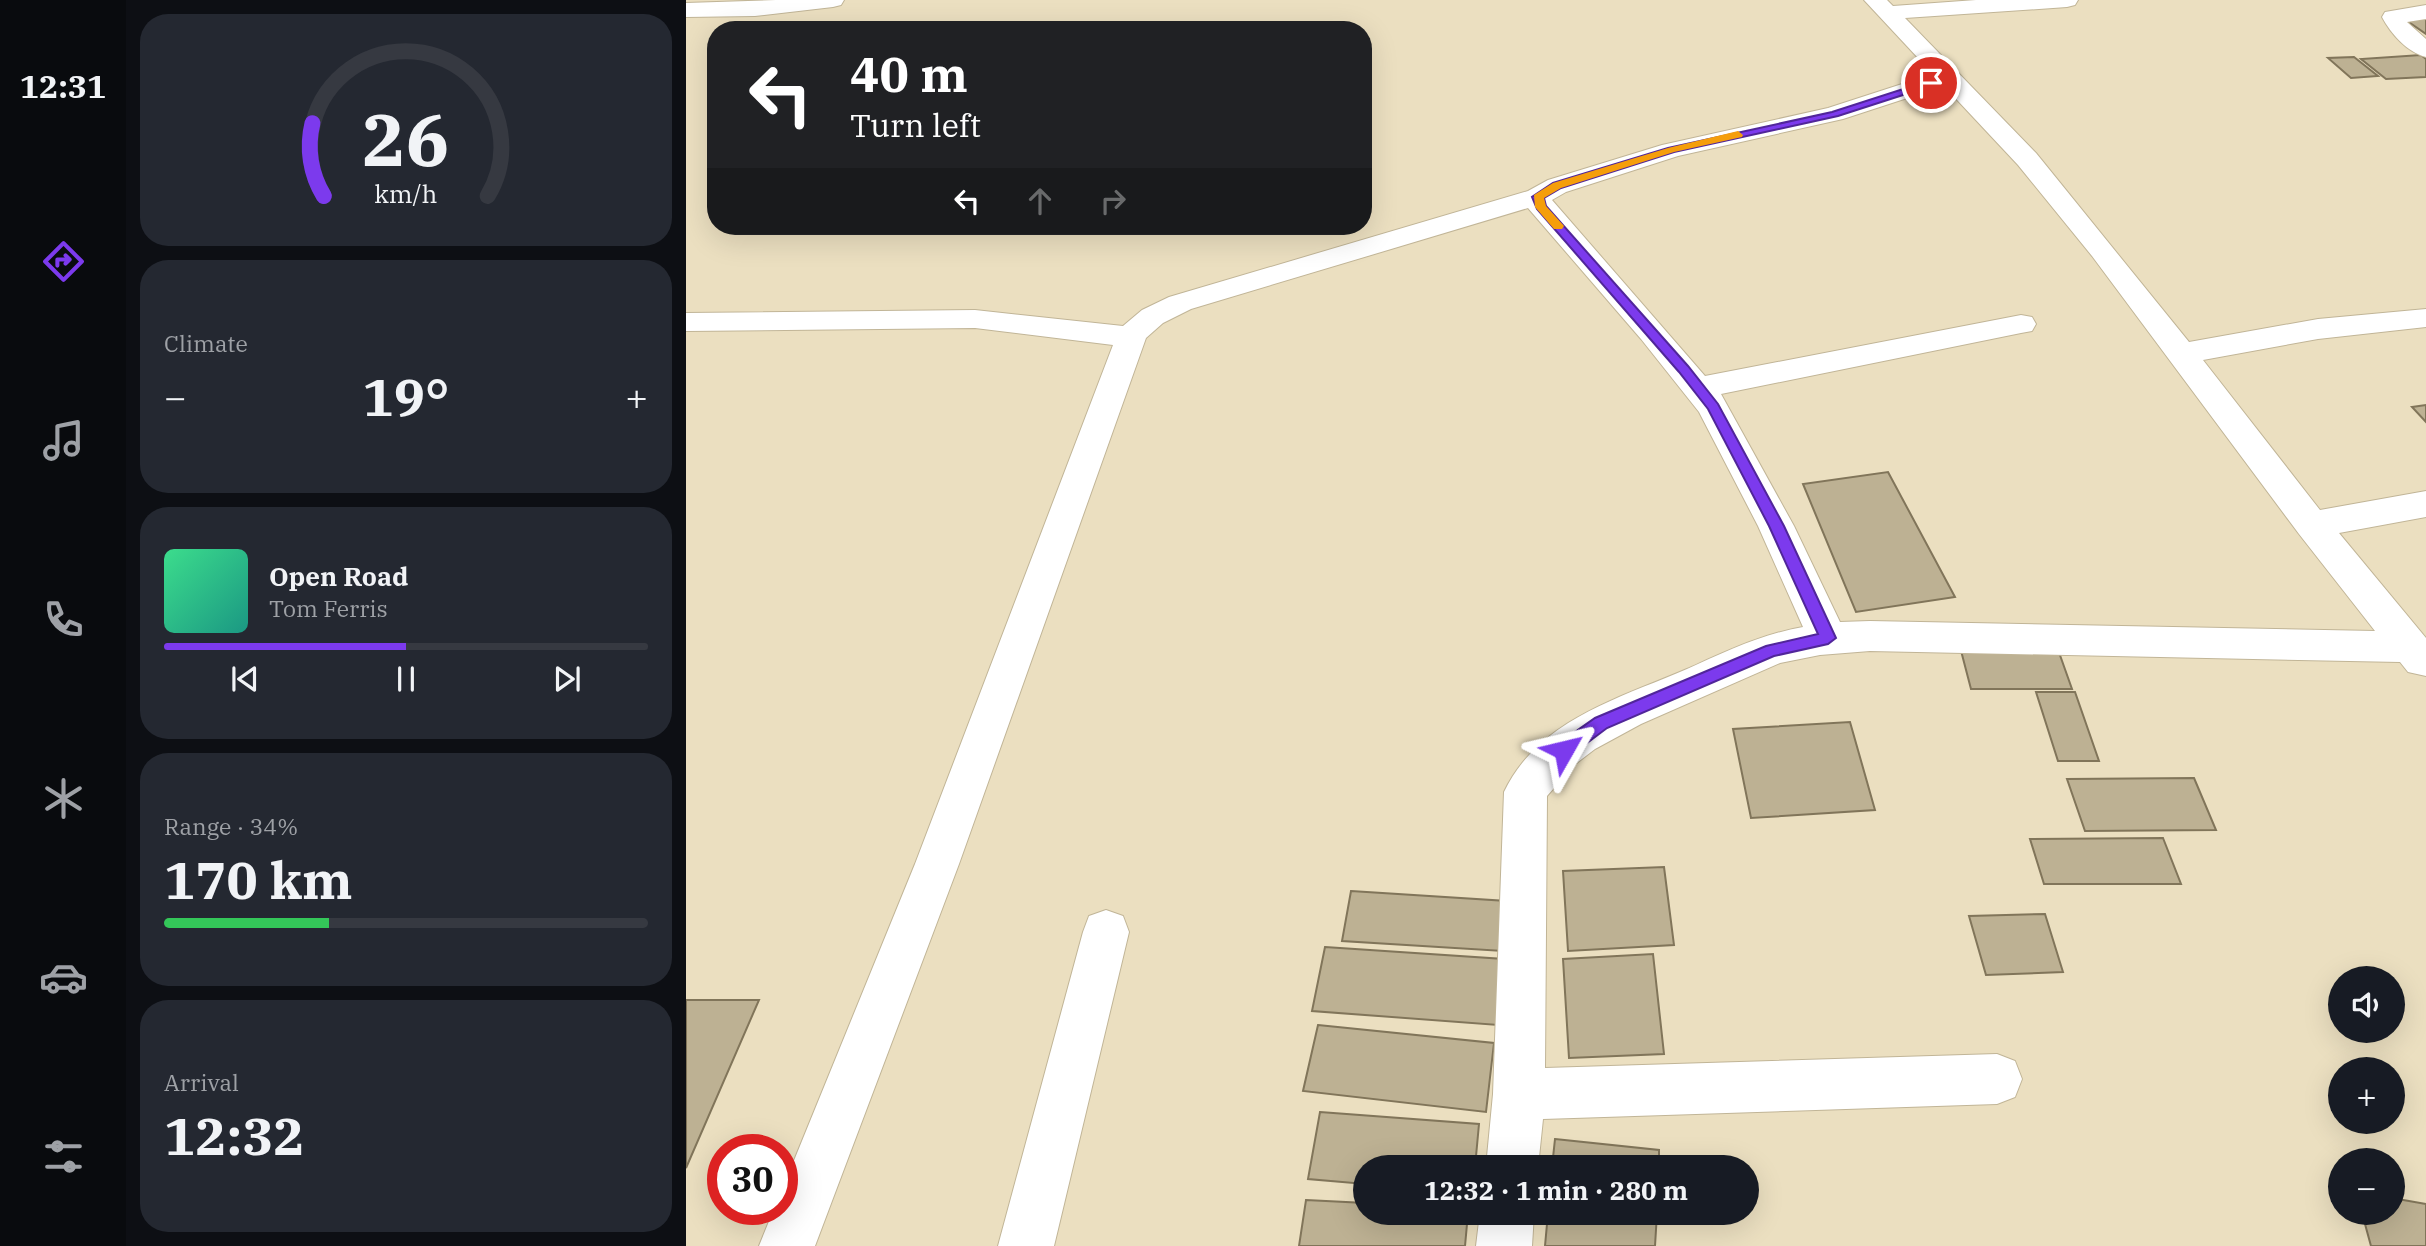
<!DOCTYPE html>
<html lang="en">
<head>
<meta charset="utf-8">
<style>
  body { margin:0; font-family:"IBM Plex Serif",serif; background:#242831; color:#f1f3f6; height:100vh; display:flex; flex-direction:column; font-size:26px; white-space:nowrap }
  * { box-sizing:border-box; margin:0 }
  p { font-size:23px; color:#9ea1a6 }
  .icon { flex:none; width:38px; height:38px; fill:none; stroke:currentColor; stroke-width:2; stroke-linecap:round; stroke-linejoin:round }
  .map { position:relative; flex:1; overflow:hidden }
  .sheet { display:flex; flex-direction:column; gap:14px; padding:14px; background:#0d0f14; width:560px }
  .sheet>* { flex:none }
  .top-card { position:absolute; left:21px; top:21px; width:665px; height:214px; border-radius:28px; box-shadow:0 7px 28px #0002; background:#202124; color:#fff; overflow:hidden }
  .fabs { position:absolute; left:1642px; top:966px; display:grid; gap:14px }
  .fabs a { display:grid; place-items:center; width:77px; height:77px; border-radius:50%; background:#171b24; box-shadow:0 7px 28px #0002; font-size:35px }
  .speed { position:absolute; left:21px; top:1134px; display:flex; gap:14px; font-size:35px; font-weight:700; text-align:center }
  .speed>* { display:grid; place-content:center; width:91px; height:91px; border-radius:50%; background:#171b24; box-shadow:0 7px 28px #0002; line-height:1 }
  .speed .limit { border:10px solid #d22; background:#fff; color:#111 }
  .pin { position:absolute; display:grid; place-items:center; width:60px; height:60px; color:#fff; margin:-30px; border:4px solid #fff; border-radius:50%; box-shadow:0 2px 7px #0007 }
  .me { position:absolute; width:77px; margin:-38px; rotate:53deg; stroke-linejoin:round; filter:drop-shadow(0 0 5px #0008) }
  .turn { display:flex; align-items:center; gap:24px; height:147px; padding:0 28px; font-size:32px }
  .turn .icon { width:91px; height:91px; stroke-width:2.5 }
  .turn b { display:block; font-size:49px; line-height:60px }
  .lanes { display:flex; align-items:center; height:66px; padding:0 28px; background:#0003; justify-content:center; gap:35px; direction:ltr }
  .lanes .off { opacity:.35 }
  .big { font-size:52px; font-weight:700; line-height:1.1 }
  .sheet .card { flex:1; display:flex; flex-direction:column; justify-content:center; gap:10px; min-width:0; padding:0 24px; border-radius:28px; background:#242831 }
  .sheet .dial { align-items:center; gap:0 }
  .dial svg { height:182px; overflow:visible; fill:none; stroke:#363941; stroke-width:7; stroke-linecap:round; text-anchor:middle }
  .dial text { fill:#f1f3f6; stroke:none }
  .song { display:flex; align-items:center; gap:21px }
  .cover { width:84px; height:84px; border-radius:10px; background:linear-gradient(135deg,hsl(150 70% 55%),hsl(170 70% 35%)) }
  .played { height:7px; border-radius:4px; background:linear-gradient(90deg,#7c3aed 50%,#363941 50%) }
  .keys { display:flex; justify-content:space-around; direction:ltr }
  .heat { display:flex; justify-content:space-between; align-items:center; font-size:38px; direction:ltr }
  .charge { height:10px; border-radius:5px; background:linear-gradient(90deg,#34c759 34%,#363941 0) }
  .trip { position:absolute; left:667px; top:1155px; width:406px; height:70px; border-radius:35px; background:#171b24; box-shadow:0 7px 28px #0002; font-weight:700; line-height:70px; text-align:center }
  main { display:flex; flex:1; min-height:0 }
  .menu { display:flex; flex-direction:column; width:126px; justify-content:space-around; align-items:center; background:#090b0e; color:#9ea1a6 }
  .menu .icon { width:49px; height:49px }
  .menu .selected { color:#7c3aed }
  .menu b { font-size:32px; color:#f1f3f6 }
  .map>svg:first-child { display:block }
  .building { fill:#bdb193; stroke:#81755a; stroke-width:2 }
  .lines { fill:none; stroke-linecap:round; stroke-linejoin:round }
  .street-casing { stroke:#c1b597; stroke-width:2 }
  .street { fill:#fff; fill-rule:evenodd }
  .route { fill:#7c3aed; stroke:#51269a; stroke-width:2 }
  .slow { fill:#f59e0b }
</style>
</head>
<body>
<main>
<nav class="menu">
<b>12:31</b>
<svg class="icon selected" aria-label="directions" viewBox="0 0 24 24"><path d="M12 3l9 9-9 9-9-9zM9 14v-3h6M13 9l2 2-2 2"/></svg>
<svg class="icon" aria-label="music" viewBox="0 0 24 24"><path d="M9 18V5l10-2v13"/><circle cx="6" cy="18" r="3"/><circle cx="16" cy="16" r="3"/></svg>
<svg class="icon" aria-label="phone" viewBox="0 0 24 24"><path d="M5 4h4l2 5-3 2q2 4 5 5l2-3 5 2v4C11 20 4 13 5 4z"/></svg>
<svg class="icon" aria-label="climate" viewBox="0 0 24 24"><path d="M12 3v18M4 7l16 10M4 17L20 7"/></svg>
<svg class="icon" aria-label="car" viewBox="0 0 24 24"><path d="M5 17H2v-5l4-1 3-4h7l3 4 3 1v5h-3M9 17h6M6 11h13"/><circle cx="7" cy="17" r="2"/><circle cx="17" cy="17" r="2"/></svg>
<svg class="icon" aria-label="filters" viewBox="0 0 24 24"><path d="M4 7h16M4 17h16"/><circle cx="9" cy="7" r="2"/><circle cx="15" cy="17" r="2"/></svg>
</nav>
<section class="sheet">
<div class="card dial"><svg viewBox="0 0 100 80">
<path d="M14 69A42 42 0 1 1 86 69"/>
<path d="M14 69A42 42 0 0 1 9 37" stroke="#7c3aed"/>
<text x="50" y="56" font-size="32" font-weight="700">26</text>
<text x="50" y="72" font-size="11">km/h</text>
</svg></div>
<div class="card"><p>Climate</p>
<div class="heat"><a>−</a><b class="big">19°</b><a>+</a></div>
</div>
<div class="card">
<div class="song"><i class="cover"></i><div><b>Open Road</b><p>Tom Ferris</p></div></div>
<div class="played"></div>
<div class="keys"><svg class="icon" aria-label="previous" viewBox="0 0 24 24"><path d="M18 5L8 12l10 7zM5 5v14"/></svg><svg class="icon" aria-label="pause" viewBox="0 0 24 24"><path d="M8 5v14M16 5v14"/></svg><svg class="icon" aria-label="next" viewBox="0 0 24 24"><path d="M6 5l10 7-10 7zM19 5v14"/></svg></div>
</div>
<div class="card"><p>Range · 34%</p><b class="big">170 km</b><div class="charge"></div></div>
<div class="card"><p>Arrival</p><b class="big">12:32</b></div>
</section>
<div class="map">
<svg width="1740" height="1246" viewBox="0 0 1740 1246">
  <rect width="100%" height="100%" fill="#ebdfc0"/>
  <path class="building" d="M 1740,13 L 1740,34 L 1714,16 Z
    M 1735,55 L 1740,59 L 1740,77 L 1700,79 L 1675,59 Z
    M 1668,57 L 1692,76 L 1665,78 L 1642,58 Z
    M 1740,405 L 1740,422 L 1726,407 Z
    M 1202,472 L 1269,597 L 1170,612 L 1117,484 Z
    M 1273,643 L 1370,644 L 1386,689 L 1285,689 Z
    M 1350,692 L 1389,692 L 1413,761 L 1372,761 Z
    M 1164,722 L 1189,810 L 1065,818 L 1047,729 Z
    M 1508,778 L 1530,830 L 1399,831 L 1381,779 Z
    M 1477,838 L 1495,884 L 1358,884 L 1344,839 Z
    M 978,867 L 988,945 L 882,951 L 877,871 Z
    M 665,891 L 821,901 L 817,951 L 656,941 Z
    M 1359,914 L 1377,972 L 1300,975 L 1283,916 Z
    M 639,947 L 818,959 L 812,1025 L 626,1011 Z
    M 967,954 L 978,1054 L 883,1058 L 877,959 Z
    M 0,1000 L 73,1000 L 0,1168 Z
    M 632,1025 L 808,1043 L 800,1112 L 617,1091 Z
    M 634,1112 L 793,1124 L 789,1167 L 679,1167 L 679,1184 L 622,1179 Z
    M 869,1139 L 973,1150 L 973,1167 L 866,1167 Z
    M 1706,1198 L 1740,1204 L 1740,1246 L 1685,1246 L 1676,1213 L 1706,1213 Z
    M 620,1200 L 679,1203 L 679,1213 L 782,1213 L 779,1246 L 613,1246 Z
    M 862,1213 L 971,1213 L 969,1246 L 859,1246 Z"/>
  <g class="lines">
    <defs>
      <path id="street" d="M 90,0 L 158,0 L 155,5 L 147,7 L 69,16 L 0,17 L 0,3 Z
        M 1178,0 L 1201,0 L 1207,6 L 1290,0 L 1392,0 L 1389,5 L 1381,7 L 1219,18 L 1350,153 L 1503,342 L 1632,319 L 1740,309 L 1740,327 L 1632,339 L 1517,360 L 1634,510 L 1740,491 L 1740,517 L 1653,533 L 1740,638 L 1740,676 L 1722,672 L 1714,662 L 1184,651 L 1134,655 L 1094,663 L 955,724 L 909,749 L 888,765 L 861,796 L 859,1068 L 1311,1054 L 1329,1061 L 1336,1079 L 1329,1097 L 1311,1104 L 857,1119 L 852,1167 L 800,1167 L 807,1094 L 818,792 C 852,720 934,698 1001,669 C 1039,652 1076,634 1117,627 L 1072,526 L 1013,412 L 955,339 L 842,208 L 505,309 L 477,323 L 460,338 L 273,864 L 129,1246 L 73,1246 L 88,1209 L 96,1209 L 96,1190 L 229,864 L 427,345 L 289,328 L 0,331 L 0,313 L 289,310 L 437,326 L 456,310 L 483,297 L 842,191 L 862,180 L 976,145 L 1142,108 L 1247,74 ZM 1258,86 L 1332,165 L 1406,256 L 1613,534 L 1689,631 L 1184,621 L 1154,622 L 1108,526 L 1035,394 L 1335,333 L 1346,331 L 1350,324 L 1346,317 L 1335,315 L 1019,376 L 866,200 L 880,192 L 992,156 L 1157,119 Z
        M 1740,5 L 1740,19 L 1721,22 L 1740,39 L 1740,57 C 1721,52 1705,34 1696,17 L 1699,12 Z
        M 420,910 L 437,916 L 443,932 L 368,1246 L 312,1246 L 397,932 L 403,916 Z
        M 794,1213 L 848,1213 L 846,1246 L 790,1246 Z"/>
    </defs>
    <use href="#street" class="street-casing"/>
    <use href="#street" class="street"/>
  </g>
  <path class="route" d="M 1245,80 L 1248,81 L 1248,85 L 1152,116 L 988,152 L 875,188 L 858,198 L 860,206 L 1002,366 L 1032,404 L 1098,526 L 1150,638 L 1142,644 L 1088,656 L 921,728 L 885,755 L 878,757 L 872,755 L 870,750 L 872,744 L 909,718 L 1080,646 L 1132,634 L 1083,526 L 1022,409 L 993,372 L 851,209 L 846,197 L 867,183 L 982,148 L 1146,112 Z"/>
  <path class="slow" d="M 1052,131 L 1057,135 L 1056,137 L 988,152 L 875,188 L 858,198 L 860,206 L 878,226 L 876,229 L 868,229 L 849,207 L 848,195 L 867,183 L 982,148 Z"/>
</svg>
<div class="fabs">
<a><svg class="icon" aria-label="sound" viewBox="0 0 24 24"><path d="M4 9h4l5-4v14l-5-4H4zM17 9q2 3 0 6"/></svg></a>
<a>+</a>
<a>−</a>
</div>
<div class="speed"><div class="limit">30</div></div>
<div class="pin" style="left:1245px;top:83px;background:#d93025"><svg class="icon" aria-label="arrive" viewBox="0 0 24 24"><path d="M6 21V4h12l-3 4 3 4H6"/></svg></div>
<svg class="me" style="left:878px;top:750px" viewBox="-20 -20 40 40"><path d="M0-17L14 15 0 8-14 15z" fill="#7c3aed" stroke="#fff" stroke-width="4"/></svg>
<div class="trip">12:32 · 1 min · 280 m</div>
<div class="top-card">
<div class="turn"><svg class="icon" aria-label="left" viewBox="0 0 24 24"><path d="M17 20v-9H6M10 6l-5 5 5 5"/></svg><div><b>40 m</b>Turn left</div></div>
<div class="lanes"><svg class="icon" aria-label="left" viewBox="0 0 24 24"><path d="M17 20v-9H6M10 6l-5 5 5 5"/></svg><svg class="icon off" aria-label="ahead" viewBox="0 0 24 24"><path d="M12 20V5M6 11l6-6 6 6"/></svg><svg class="icon off" aria-label="right" viewBox="0 0 24 24"><path d="M7 20v-9h11M14 6l5 5-5 5"/></svg></div>
</div>
</div>
</main>
</body>
</html>
